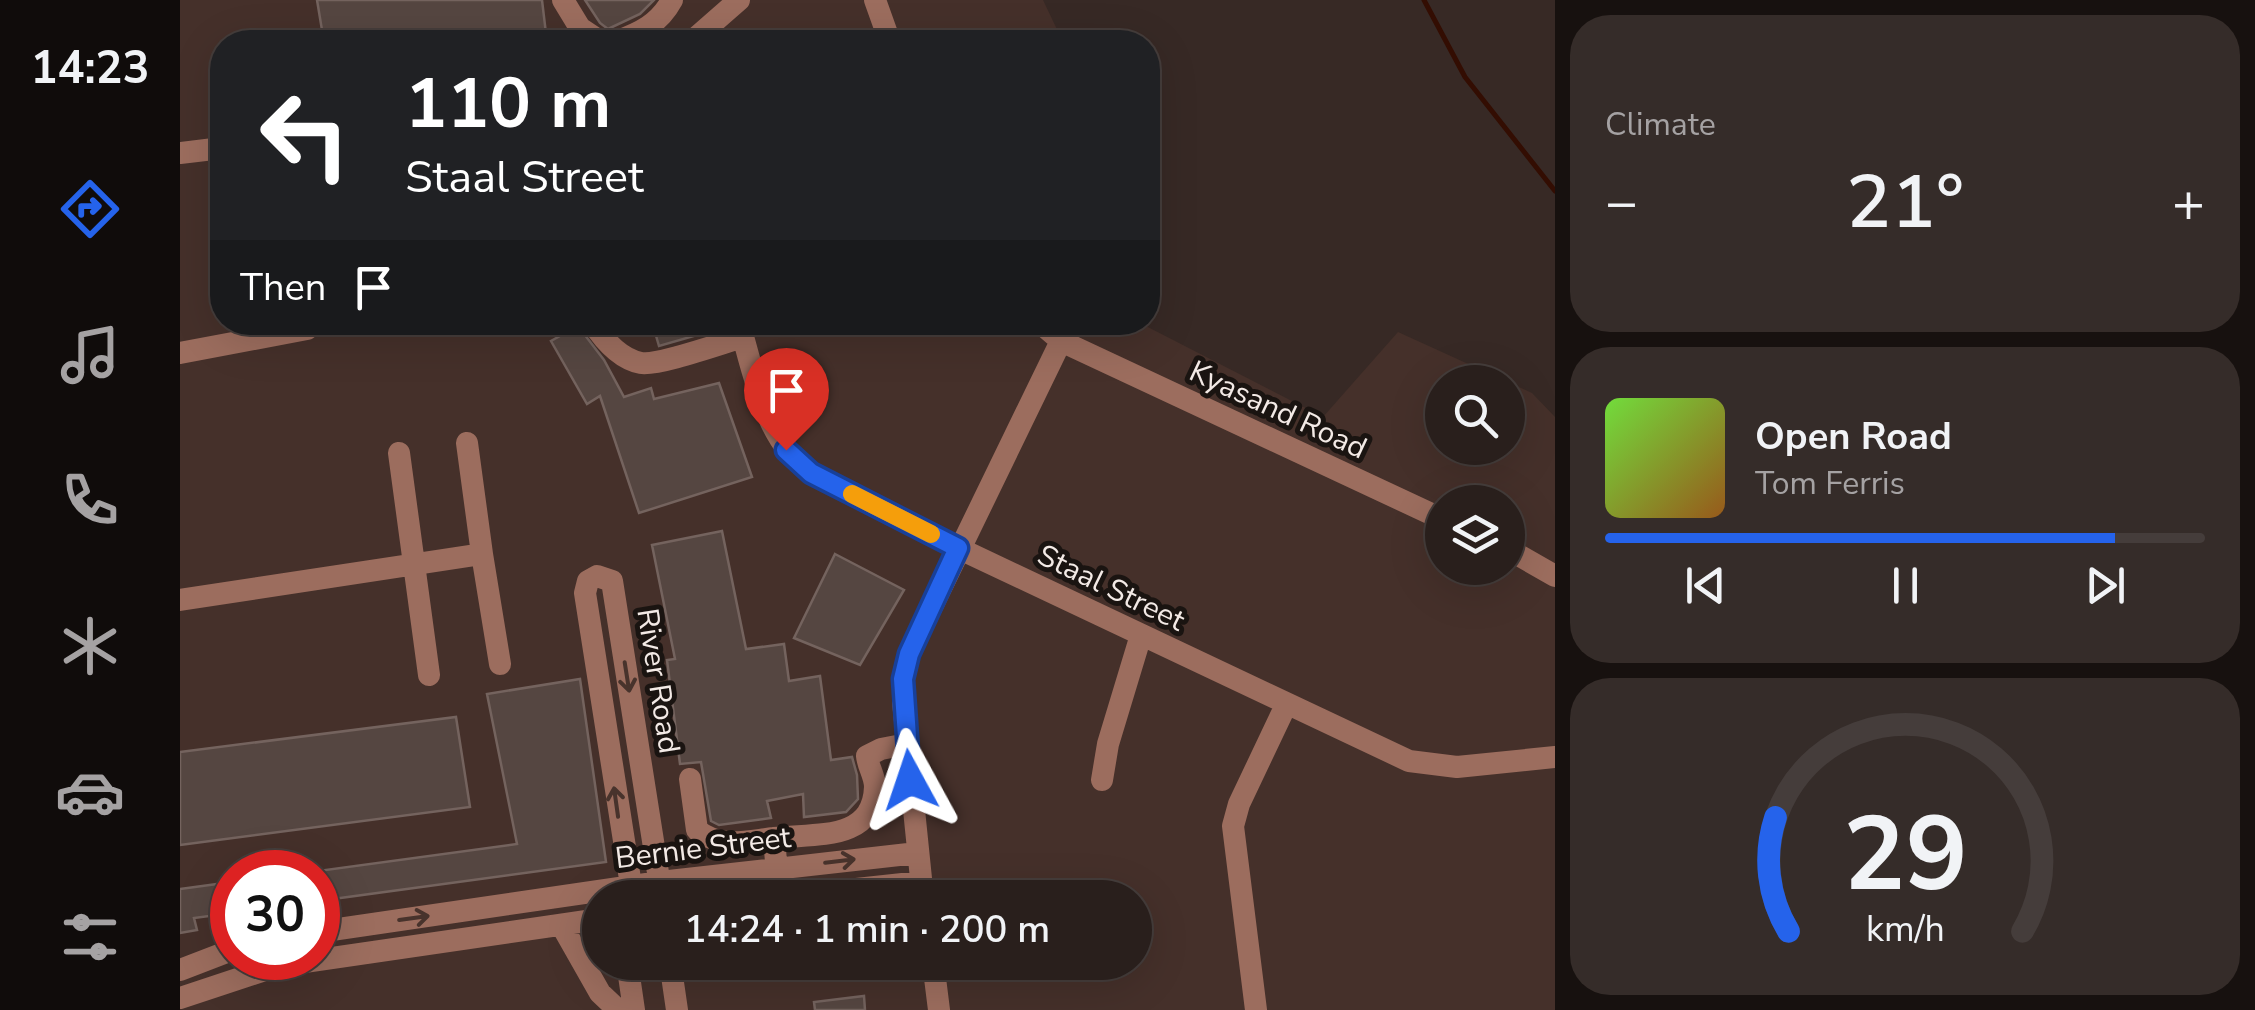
<!DOCTYPE html>
<html lang="en">
<head>
<meta charset="utf-8">
<style>
  body { margin:0; font-family:"Nunito Sans",sans-serif; background:#352c29; color:#f1f3f6; height:100vh; display:flex; flex-direction:column; font-size:38px; white-space:nowrap }
  * { box-sizing:border-box; margin:0 }
  p { font-size:32px; color:#a5a2a3 }
  .icon { flex:none; width:55px; height:55px; fill:none; stroke:currentColor; stroke-width:2; stroke-linecap:round; stroke-linejoin:round }
  .map { position:relative; flex:1; overflow:hidden }
  .panel { display:flex; flex-direction:column; gap:15px; padding:15px; background:#17110f; width:700px }
  .panel>* { flex:none }
  .hud { position:absolute; left:30px; top:30px; width:950px; height:305px; border-radius:40px; box-shadow:0 10px 40px #0002,0 0 0 2px #453d3b; background:#202124; color:#fff; overflow:hidden }
  .controls { position:absolute; left:1245px; top:365px; display:grid; gap:20px }
  .controls a { display:grid; place-items:center; width:100px; height:100px; border-radius:50%; background:#291f1c; box-shadow:0 10px 40px #0002,0 0 0 2px #453d3b; font-size:50px }
  .speed { position:absolute; left:30px; top:850px; display:flex; gap:20px; font-size:50px; font-weight:700; text-align:center }
  .speed>* { display:grid; place-content:center; width:130px; height:130px; border-radius:50%; background:#291f1c; box-shadow:0 10px 40px #0002,0 0 0 2px #453d3b; line-height:1 }
  .speed .limit { border:15px solid #d22; background:#fff; color:#111 }
  .pin { position:absolute; display:grid; place-items:center; width:85px; height:85px; color:#fff; margin:-102px -42px; border-radius:50% 50% 50% 0; rotate:-45deg; box-shadow:0 0 10px #0007 }
  .pin .icon { rotate:45deg }
  .me { position:absolute; width:110px; margin:-55px; rotate:355deg; stroke-linejoin:round; filter:drop-shadow(0 0 8px #0008) }
  .turn { display:flex; align-items:center; gap:35px; height:210px; padding:0 30px; font-size:45px }
  .turn .icon { width:130px; height:130px; stroke-width:2.5 }
  .turn b { display:block; font-size:70px; line-height:85px }
  .then { display:flex; align-items:center; height:95px; padding:0 30px; background:#0003; gap:20px; font-size:38px }
  .big { font-size:75px; font-weight:600; line-height:1.1 }
  .panel .widget { flex:1; display:flex; flex-direction:column; justify-content:center; gap:15px; min-width:0; padding:0 35px; border-radius:40px; background:#352c29 }
  .panel .dial { align-items:center; gap:0 }
  .dial svg { height:260px; overflow:visible; fill:none; stroke:#453d3b; stroke-width:7; stroke-linecap:round; text-anchor:middle }
  .dial text { fill:#f1f3f6; stroke:none }
  .song { display:flex; align-items:center; gap:30px }
  .cover { width:120px; height:120px; border-radius:15px; background:linear-gradient(135deg,hsl(100 70% 55%),hsl(30 70% 35%)) }
  .played { height:10px; border-radius:5px; background:linear-gradient(90deg,#2563eb 85%,#453d3b 85%) }
  .keys { display:flex; justify-content:space-around; direction:ltr }
  .heat { display:flex; justify-content:space-between; align-items:center; font-size:55px; direction:ltr }
  .trip { position:absolute; left:402px; top:880px; width:570px; height:100px; border-radius:50px; background:#291f1c; box-shadow:0 10px 40px #0002,0 0 0 2px #453d3b; font-weight:600; line-height:100px; text-align:center }
  main { display:flex; flex:1; min-height:0 }
  .tabs { display:flex; flex-direction:column; width:180px; justify-content:space-around; align-items:center; background:#100c0b; color:#a5a2a3 }
  .tabs .icon { width:70px; height:70px }
  .tabs .current { color:#2563eb }
  .tabs b { font-size:45px; color:#f1f3f6 }
  .map>svg:first-child { display:block }
  .built { fill:#45302a; fill-rule:evenodd }
  .lines { fill:none; stroke-linecap:round; stroke-linejoin:round }
  .stream { stroke:#330d02; stroke-width:5 }
  .building { fill:#554641; stroke:#74635e; stroke-width:2.5 }
  .minor { stroke:#9c6d5e; stroke-width:22 }
  .oneway { stroke:#48332c }
  .route-casing { stroke:#184099; stroke-width:25 }
  .route { stroke:#2563eb; stroke-width:18 }
  .slow { stroke:#f59e0b; stroke-width:18 }
  .labels { text-anchor:middle; dominant-baseline:central; stroke-width:10; stroke-linejoin:round; paint-order:stroke }
  .street-label { font-size:30px; fill:#f3eae6; stroke:#1a1411 }
</style>
</head>
<body>
<main>
<nav class="tabs">
<b>14:23</b>
<svg class="icon current" aria-label="directions" viewBox="0 0 24 24"><path d="M12 3l9 9-9 9-9-9zM9 14v-3h6M13 9l2 2-2 2"/></svg>
<svg class="icon" aria-label="music" viewBox="0 0 24 24"><path d="M9 18V5l10-2v13"/><circle cx="6" cy="18" r="3"/><circle cx="16" cy="16" r="3"/></svg>
<svg class="icon" aria-label="phone" viewBox="0 0 24 24"><path d="M5 4h4l2 5-3 2q2 4 5 5l2-3 5 2v4C11 20 4 13 5 4z"/></svg>
<svg class="icon" aria-label="climate" viewBox="0 0 24 24"><path d="M12 3v18M4 7l16 10M4 17L20 7"/></svg>
<svg class="icon" aria-label="car" viewBox="0 0 24 24"><path d="M5 17H2v-5l4-1 3-4h7l3 4 3 1v5h-3M9 17h6M6 11h13"/><circle cx="7" cy="17" r="2"/><circle cx="17" cy="17" r="2"/></svg>
<svg class="icon" aria-label="filters" viewBox="0 0 24 24"><path d="M4 7h16M4 17h16"/><circle cx="9" cy="7" r="2"/><circle cx="15" cy="17" r="2"/></svg>
</nav>
<div class="map">
<svg width="1375" height="1010" viewBox="0 0 1375 1010">
  <rect width="100%" height="100%" fill="#372925"/>
  <path class="built" d="M 0,0 L 863,0 L 883,42 L 42,42 L 42,322 L 960,323 L 1143,417 L 1218,332 L 1352,393 L 1375,417 L 1375,1010 L 0,1010 ZM 1262,382 L 1328,382 L 1328,448 L 1262,448 ZM 1262,502 L 1328,502 L 1328,568 L 1262,568 ZM 52,872 L 138,872 L 138,958 L 52,958 ZM 420,898 L 955,898 L 955,962 L 420,962 Z"/>
  <g class="lines">
    <path class="stream" d="M 1244,0 L 1285,77 L 1375,191"/>
  </g>
  <path class="building" d="M 137,0 L 362,0 L 367,42 L 264,42 L 263,35 L 186,42 L 144,42 Z
    M 405,0 L 474,0 L 460,14 L 428,29 L 420,23 Z
    M 472,322 L 517,322 L 521,334 L 479,346 Z
    M 398,326 L 424,360 L 444,397 L 471,388 L 474,399 L 539,383 L 572,477 L 459,513 L 420,396 L 407,404 L 371,341 Z
    M 542,531 L 566,649 L 604,644 L 609,681 L 640,676 L 651,760 L 672,757 L 677,775 L 678,799 L 666,812 L 624,817 L 623,794 L 587,801 L 591,818 L 539,825 L 531,821 L 521,762 L 500,764 L 487,660 L 495,659 L 472,545 Z
    M 655,554 L 724,590 L 680,665 L 614,638 Z
    M 400,679 L 426,862 L 138,901 L 138,871 L 337,844 L 307,694 Z
    M 276,717 L 290,807 L 0,845 L 0,752 Z
    M 52,882 L 52,913 L 14,918 L 17,930 L 0,933 L 0,889 Z
    M 684,996 L 685,1010 L 635,1010 L 634,1002 Z"/>
  <g class="lines">
    <path class="minor" d="M 383,0 L 400,28 L 421,42
      M 695,0 L 710,42
      M 435,42 C 460,33 479,24 492,0
      M 511,42 L 559,0
      M 0,153 L 42,148
      M 412,322 C 423,339 440,359 461,363 C 478,366 542,343 563,337
      M 559,322 C 574,374 585,440 631,473 L 778,548 L 1229,761 L 1277,767 L 1375,757
      M 859,322 L 881,341 L 1262,519
      M 0,353 L 127,329
      M 219,453 L 249,675
      M 1328,549 L 1375,576
      M 302,554 L 320,664
      M 0,600 L 302,554 L 287,443
      M 510,779 L 517,830 C 541,849 566,841 594,838 L 599,897
      M 922,780 L 928,744 L 961,635
      M 594,838 C 635,833 693,842 695,787 C 695,776 688,767 687,756 L 701,749 L 727,744
      M 453,898 L 405,593 L 408,581 L 417,576 L 432,581 L 482,898
      M 593,898 L 741,882
      M 743,898 L 723,702 L 723,679 L 729,654 L 881,341
      M 382,926 L 420,993 L 438,1010
      M 138,932 L 480,882 L 737,853
      M 447,962 L 454,1010
      M 490,962 L 497,1010
      M 753,962 L 759,1010
      M 0,970 L 52,950
      M 0,998 L 97,966 L 420,919
      M 1076,1010 L 1053,826 L 1059,804 L 1106,705"/>
  </g>
  <defs><path id="oneway-shaft" d="M-6 0H5M1.5-3L5.5 0L1.5 3" fill="none" stroke-width="1.6" stroke-linecap="round" stroke-linejoin="round" transform="scale(2.5)"/></defs>
  <g class="oneway">
    <use href="#oneway-shaft" transform="translate(447 677) rotate(81)"/>
    <use href="#oneway-shaft" transform="translate(436 802) rotate(-98)"/>
    <use href="#oneway-shaft" transform="translate(660 861) rotate(-7)"/>
    <use href="#oneway-shaft" transform="translate(234 918) rotate(-8)"/>
  </g>
  <g class="lines">
    <defs>
      <path id="route" d="M 606,450 L 631,473 L 778,548 L 729,654 L 723,679 L 730,780"/>
    </defs>
    <use href="#route" class="route-casing"/>
    <use href="#route" class="route"/>
    <path class="slow" d="M 672,494 L 751,534"/>
  </g>
  <g class="labels">
    <g class="street-label">
      <text transform="translate(1098 410) rotate(25)">Kyasand Road</text>
      <text transform="translate(931 588) rotate(26)">Staal Street</text>
      <text transform="translate(478 681) rotate(81)">River Road</text>
      <text transform="translate(523 848) rotate(-7)">Bernie Street</text>
    </g>
  </g>
</svg>
<div class="controls">
<a><svg class="icon" aria-label="search" viewBox="0 0 24 24"><circle cx="10" cy="10" r="6"/><path d="M15 15l6 6"/></svg></a>
<a><svg class="icon" aria-label="layers" viewBox="0 0 24 24"><path d="M12 4l9 5-9 5-9-5zM3 14l9 5 9-5"/></svg></a>
</div>
<div class="speed"><div class="limit">30</div></div>
<div class="pin" style="left:606px;top:450px;background:#d93025"><svg class="icon" aria-label="arrive" viewBox="0 0 24 24"><path d="M6 21V4h12l-3 4 3 4H6"/></svg></div>
<svg class="me" style="left:730px;top:780px" viewBox="-20 -20 40 40"><path d="M0-17L14 15 0 8-14 15z" fill="#2563eb" stroke="#fff" stroke-width="4"/></svg>
<div class="trip">14:24 · 1 min · 200 m</div>
<div class="hud">
<div class="turn"><svg class="icon" aria-label="left" viewBox="0 0 24 24"><path d="M17 20v-9H6M10 6l-5 5 5 5"/></svg><div><b>110 m</b>Staal Street</div></div>
<div class="then">Then<svg class="icon" aria-label="arrive" viewBox="0 0 24 24"><path d="M6 21V4h12l-3 4 3 4H6"/></svg></div>
</div>
</div>
<section class="panel">
<div class="widget"><p>Climate</p>
<div class="heat"><a>−</a><b class="big">21°</b><a>+</a></div>
</div>
<div class="widget">
<div class="song"><i class="cover"></i><div><b>Open Road</b><p>Tom Ferris</p></div></div>
<div class="played"></div>
<div class="keys"><svg class="icon" aria-label="previous" viewBox="0 0 24 24"><path d="M18 5L8 12l10 7zM5 5v14"/></svg><svg class="icon" aria-label="pause" viewBox="0 0 24 24"><path d="M8 5v14M16 5v14"/></svg><svg class="icon" aria-label="next" viewBox="0 0 24 24"><path d="M6 5l10 7-10 7zM19 5v14"/></svg></div>
</div>
<div class="widget dial"><svg viewBox="0 0 100 80">
<path d="M14 69A42 42 0 1 1 86 69"/>
<path d="M14 69A42 42 0 0 1 10 34" stroke="#2563eb"/>
<text x="50" y="56" font-size="32" font-weight="700">29</text>
<text x="50" y="72" font-size="11">km/h</text>
</svg></div>
</section>
</main>
</body>
</html>
